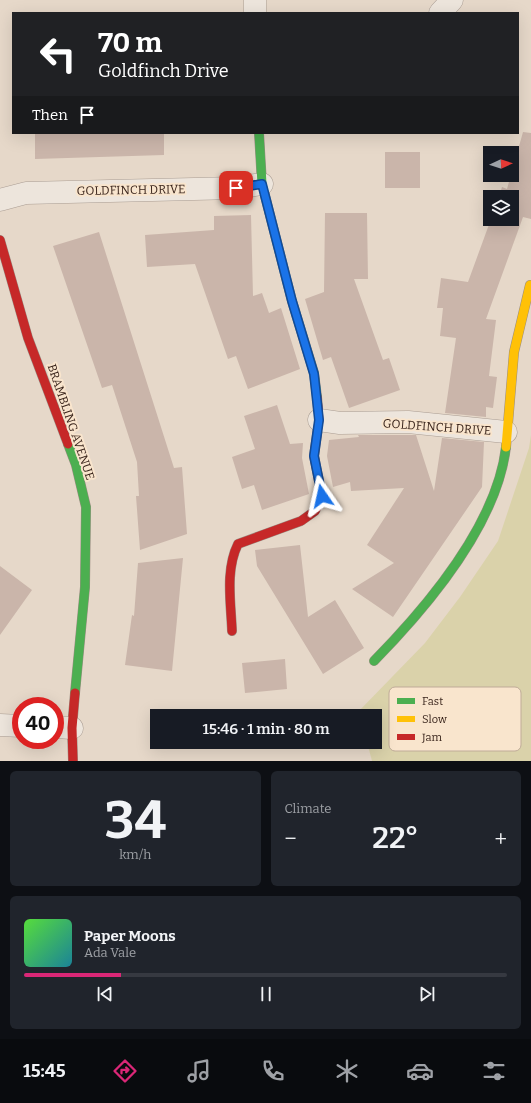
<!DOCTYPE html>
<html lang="en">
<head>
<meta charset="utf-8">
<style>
  body { margin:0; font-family:Bitter,serif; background:#20242c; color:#f1f3f6; height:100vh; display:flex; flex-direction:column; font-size:15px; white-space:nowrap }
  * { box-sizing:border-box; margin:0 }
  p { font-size:13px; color:#9ea1a6 }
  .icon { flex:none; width:22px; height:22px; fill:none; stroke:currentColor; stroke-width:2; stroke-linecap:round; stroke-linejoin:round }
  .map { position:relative; height:761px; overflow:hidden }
  .side { display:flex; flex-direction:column; gap:10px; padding:10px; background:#0d0f14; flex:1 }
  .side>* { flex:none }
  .top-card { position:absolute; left:12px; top:12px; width:507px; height:122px; border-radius:0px; box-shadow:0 4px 16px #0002; background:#202124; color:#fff; overflow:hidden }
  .needle { width:26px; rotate:87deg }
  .buttons { position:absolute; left:483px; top:146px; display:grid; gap:8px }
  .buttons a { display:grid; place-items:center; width:36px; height:36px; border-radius:0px; background:#171b24; box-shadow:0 4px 16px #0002; font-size:20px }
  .speed { position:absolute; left:12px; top:697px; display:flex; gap:8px; font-size:20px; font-weight:700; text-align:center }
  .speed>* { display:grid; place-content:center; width:52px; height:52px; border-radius:50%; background:#171b24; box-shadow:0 4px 16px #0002; line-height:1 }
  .speed .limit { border:6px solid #d22; background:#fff; color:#111 }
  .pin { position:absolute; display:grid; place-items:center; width:34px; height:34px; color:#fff; margin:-17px; border-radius:8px; box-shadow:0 2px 6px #0006 }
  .me { position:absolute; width:44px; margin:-22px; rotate:349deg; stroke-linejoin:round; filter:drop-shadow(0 0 3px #0008) }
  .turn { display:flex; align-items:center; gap:14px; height:84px; padding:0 20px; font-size:18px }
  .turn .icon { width:52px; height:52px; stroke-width:2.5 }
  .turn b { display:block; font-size:28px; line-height:34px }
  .then { display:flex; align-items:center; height:38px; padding:0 20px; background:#0003; gap:8px; font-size:15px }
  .big { font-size:30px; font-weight:600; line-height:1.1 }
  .side .widget { flex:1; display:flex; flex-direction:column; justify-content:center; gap:6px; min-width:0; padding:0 14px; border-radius:6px; background:#20242c }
  .side .dial { align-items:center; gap:0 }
  .dial b { font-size:52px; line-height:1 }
  .song { display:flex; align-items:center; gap:12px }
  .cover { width:48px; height:48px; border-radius:6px; background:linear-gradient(135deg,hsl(110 70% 55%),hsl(190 70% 35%)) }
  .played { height:4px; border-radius:2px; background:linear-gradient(90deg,#db2777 20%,#363941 20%) }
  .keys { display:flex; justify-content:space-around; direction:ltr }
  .heat { display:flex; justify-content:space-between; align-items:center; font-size:22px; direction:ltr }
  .side .tiles { flex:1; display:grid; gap:10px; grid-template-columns:1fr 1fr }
  .widget:last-child { grid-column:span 2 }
  .trip { position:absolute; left:150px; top:709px; width:232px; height:40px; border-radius:0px; background:#171b24; box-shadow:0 4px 16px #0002; font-weight:600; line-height:40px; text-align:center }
  .tabs { display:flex; height:64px; justify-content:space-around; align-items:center; background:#090b0e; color:#9ea1a6 }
  .tabs .icon { width:28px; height:28px }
  .tabs .selected { color:#db2777 }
  .tabs b { font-size:18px; color:#f1f3f6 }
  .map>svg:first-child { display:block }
  .green { fill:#dad2aa }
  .building { fill:#cab5aa }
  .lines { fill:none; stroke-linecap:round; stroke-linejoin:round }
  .street-casing { stroke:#aa9d93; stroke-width:23 }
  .fast-casing { stroke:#9a8d83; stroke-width:10 }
  .slow-casing { stroke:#9a8d83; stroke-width:10 }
  .jam-casing { stroke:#9a8d83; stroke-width:10 }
  .street { stroke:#ede5dc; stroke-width:22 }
  .fast { stroke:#4caf50; stroke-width:9 }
  .slow { stroke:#ffc107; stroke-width:9 }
  .jam { stroke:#c62828; stroke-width:9 }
  .route-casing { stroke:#114b97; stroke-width:10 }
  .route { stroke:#1a73e8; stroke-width:7 }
  .labels { text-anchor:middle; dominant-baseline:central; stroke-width:4; stroke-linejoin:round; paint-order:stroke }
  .street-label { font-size:12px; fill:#39241b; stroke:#f9e5cd }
  .key { fill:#f9e5cd; stroke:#bfab98; stroke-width:1 }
  .key-label { font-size:11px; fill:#39241b }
</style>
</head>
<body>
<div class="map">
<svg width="531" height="761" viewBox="0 0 531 761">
  <rect width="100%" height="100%" fill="#e6d8c9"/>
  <path class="green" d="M 531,435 L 531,761 L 372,761 L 367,742 L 375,742 L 375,716 L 359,716 L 358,712 L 425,643 L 460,597 L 498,541 L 529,448 Z"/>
  <path class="building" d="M 523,132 L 531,133 L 531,219 L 523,217 L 486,319 L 496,320 L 489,376 L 497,377 L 493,408 L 486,407 L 486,417 L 445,413 L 456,338 L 440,336 L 443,308 L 437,308 L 441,278 L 468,282 L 491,219 L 512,219 L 512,197 L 499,197 L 502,187 L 507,189 Z
    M 35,133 L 164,133 L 164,155 L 35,159 Z
    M 385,152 L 420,152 L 420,188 L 385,188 Z
    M 325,213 L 367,213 L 368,279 L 354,279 L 383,360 L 389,358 L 400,390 L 349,408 L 331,357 L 323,360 L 305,299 L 324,292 Z
    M 251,215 L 253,296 L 262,293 L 269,313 L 281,308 L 300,369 L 248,389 L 236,356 L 228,359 L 195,264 L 147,267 L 145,235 L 214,230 L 214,216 Z
    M 99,232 L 174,468 L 182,467 L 187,534 L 140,550 L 136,496 L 139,496 L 137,462 L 112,385 L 102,388 L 53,246 Z
    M 277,405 L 290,444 L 303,443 L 302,458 L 309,494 L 262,510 L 254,485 L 242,489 L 232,457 L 255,449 L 244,416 Z
    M 358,435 L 416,435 L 434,491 L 442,438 L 484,442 L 482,487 L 393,617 L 352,589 L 394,563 L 367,545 L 404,488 L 351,491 L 350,482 L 333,487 L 327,456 L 329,440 L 359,437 Z
    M 300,545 L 308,617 L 335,600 L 364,648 L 323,674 L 257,566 L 255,550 Z
    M 183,558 L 172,671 L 125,665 L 132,615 L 134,616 L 138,563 Z
    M 0,566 L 32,590 L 0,635 Z
    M 285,659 L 287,689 L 245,693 L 242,663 Z"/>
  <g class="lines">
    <defs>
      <path id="street" d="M 255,0 L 255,13
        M 440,13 L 452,0
        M 0,200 L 26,193 L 236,188 L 262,184
        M 319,420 L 340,423 L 408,422 L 506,432
        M 0,725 L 21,726
        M 55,727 L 72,728"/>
      <path id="fast" d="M 259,133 L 262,184 L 292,301 L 314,373 L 317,397
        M 68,444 L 76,465 L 86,507 L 85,587 L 75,693
        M 374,661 C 427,607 497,524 506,447"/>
      <path id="slow" d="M 506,447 L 514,352 L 530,285"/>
      <path id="jam" d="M 0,240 L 28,338 L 68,444
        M 232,631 C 231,603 225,570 238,544 L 301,521 L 315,511 L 322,496 L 314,456 L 319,420 L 317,397
        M 73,761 L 72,728 L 75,693"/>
    </defs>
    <use href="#street" class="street-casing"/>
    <use href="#fast" class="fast-casing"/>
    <use href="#slow" class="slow-casing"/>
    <use href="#jam" class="jam-casing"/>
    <use href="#street" class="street"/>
    <use href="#fast" class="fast"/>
    <use href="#slow" class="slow"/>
    <use href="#jam" class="jam"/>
  </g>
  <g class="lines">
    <defs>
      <path id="route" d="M 236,188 L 262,184 L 292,301 L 314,374 L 319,420 L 314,456 L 322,496"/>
    </defs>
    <use href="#route" class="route-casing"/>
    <use href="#route" class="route"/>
  </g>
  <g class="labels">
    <g class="street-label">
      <text transform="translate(131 190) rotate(-1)">GOLDFINCH DRIVE</text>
      <text transform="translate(71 422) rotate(71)">BRAMBLING AVENUE</text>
      <text transform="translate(437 427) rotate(4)">GOLDFINCH DRIVE</text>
    </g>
  </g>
  <rect x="389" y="687" width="132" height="64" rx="6" class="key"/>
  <rect x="397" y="698" width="18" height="6" fill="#4caf50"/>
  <rect x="397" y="716" width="18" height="6" fill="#ffc107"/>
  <rect x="397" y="734" width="18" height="6" fill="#c62828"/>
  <g class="key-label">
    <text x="422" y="705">Fast</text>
    <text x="422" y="723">Slow</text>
    <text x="422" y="741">Jam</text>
  </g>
</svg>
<div class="buttons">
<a><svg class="needle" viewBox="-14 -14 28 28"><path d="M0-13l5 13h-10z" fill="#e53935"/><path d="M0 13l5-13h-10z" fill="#9ea1a6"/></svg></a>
<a><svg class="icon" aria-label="layers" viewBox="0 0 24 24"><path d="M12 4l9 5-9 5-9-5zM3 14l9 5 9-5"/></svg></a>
</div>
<div class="speed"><div class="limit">40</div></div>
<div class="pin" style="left:236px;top:188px;background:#d93025"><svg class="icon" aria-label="arrive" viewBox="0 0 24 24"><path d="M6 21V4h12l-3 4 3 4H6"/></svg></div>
<svg class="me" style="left:322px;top:496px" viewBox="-20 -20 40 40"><path d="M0-17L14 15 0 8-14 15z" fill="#1a73e8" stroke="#fff" stroke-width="4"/></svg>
<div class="trip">15:46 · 1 min · 80 m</div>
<div class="top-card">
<div class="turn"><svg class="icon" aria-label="left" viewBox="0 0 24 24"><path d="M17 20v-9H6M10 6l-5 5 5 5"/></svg><div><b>70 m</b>Goldfinch Drive</div></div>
<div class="then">Then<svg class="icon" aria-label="arrive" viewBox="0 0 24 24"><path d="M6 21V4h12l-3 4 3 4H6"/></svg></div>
</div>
</div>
<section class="side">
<div class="tiles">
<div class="widget dial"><b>34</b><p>km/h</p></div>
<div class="widget"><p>Climate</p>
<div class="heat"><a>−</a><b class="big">22°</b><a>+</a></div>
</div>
<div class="widget">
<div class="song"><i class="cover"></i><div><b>Paper Moons</b><p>Ada Vale</p></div></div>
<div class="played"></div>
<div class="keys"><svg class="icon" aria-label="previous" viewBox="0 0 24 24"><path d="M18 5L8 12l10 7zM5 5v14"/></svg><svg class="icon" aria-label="pause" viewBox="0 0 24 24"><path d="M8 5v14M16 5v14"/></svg><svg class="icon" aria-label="next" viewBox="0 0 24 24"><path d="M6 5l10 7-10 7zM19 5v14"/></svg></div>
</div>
</div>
</section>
<nav class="tabs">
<b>15:45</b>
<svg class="icon selected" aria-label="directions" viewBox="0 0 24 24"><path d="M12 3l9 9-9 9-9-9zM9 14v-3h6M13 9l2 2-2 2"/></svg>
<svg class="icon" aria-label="music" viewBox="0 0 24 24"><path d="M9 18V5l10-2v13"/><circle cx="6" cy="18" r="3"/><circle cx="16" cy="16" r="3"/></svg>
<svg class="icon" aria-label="phone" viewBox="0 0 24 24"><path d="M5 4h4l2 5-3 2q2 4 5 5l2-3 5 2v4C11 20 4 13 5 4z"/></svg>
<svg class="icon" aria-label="climate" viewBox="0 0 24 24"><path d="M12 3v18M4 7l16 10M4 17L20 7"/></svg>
<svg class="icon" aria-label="car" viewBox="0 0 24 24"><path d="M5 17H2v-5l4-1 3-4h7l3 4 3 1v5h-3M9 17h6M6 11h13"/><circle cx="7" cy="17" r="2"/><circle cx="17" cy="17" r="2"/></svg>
<svg class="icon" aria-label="filters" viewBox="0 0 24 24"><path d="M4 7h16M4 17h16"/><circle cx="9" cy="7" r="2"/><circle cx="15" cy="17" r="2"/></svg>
</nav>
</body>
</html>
